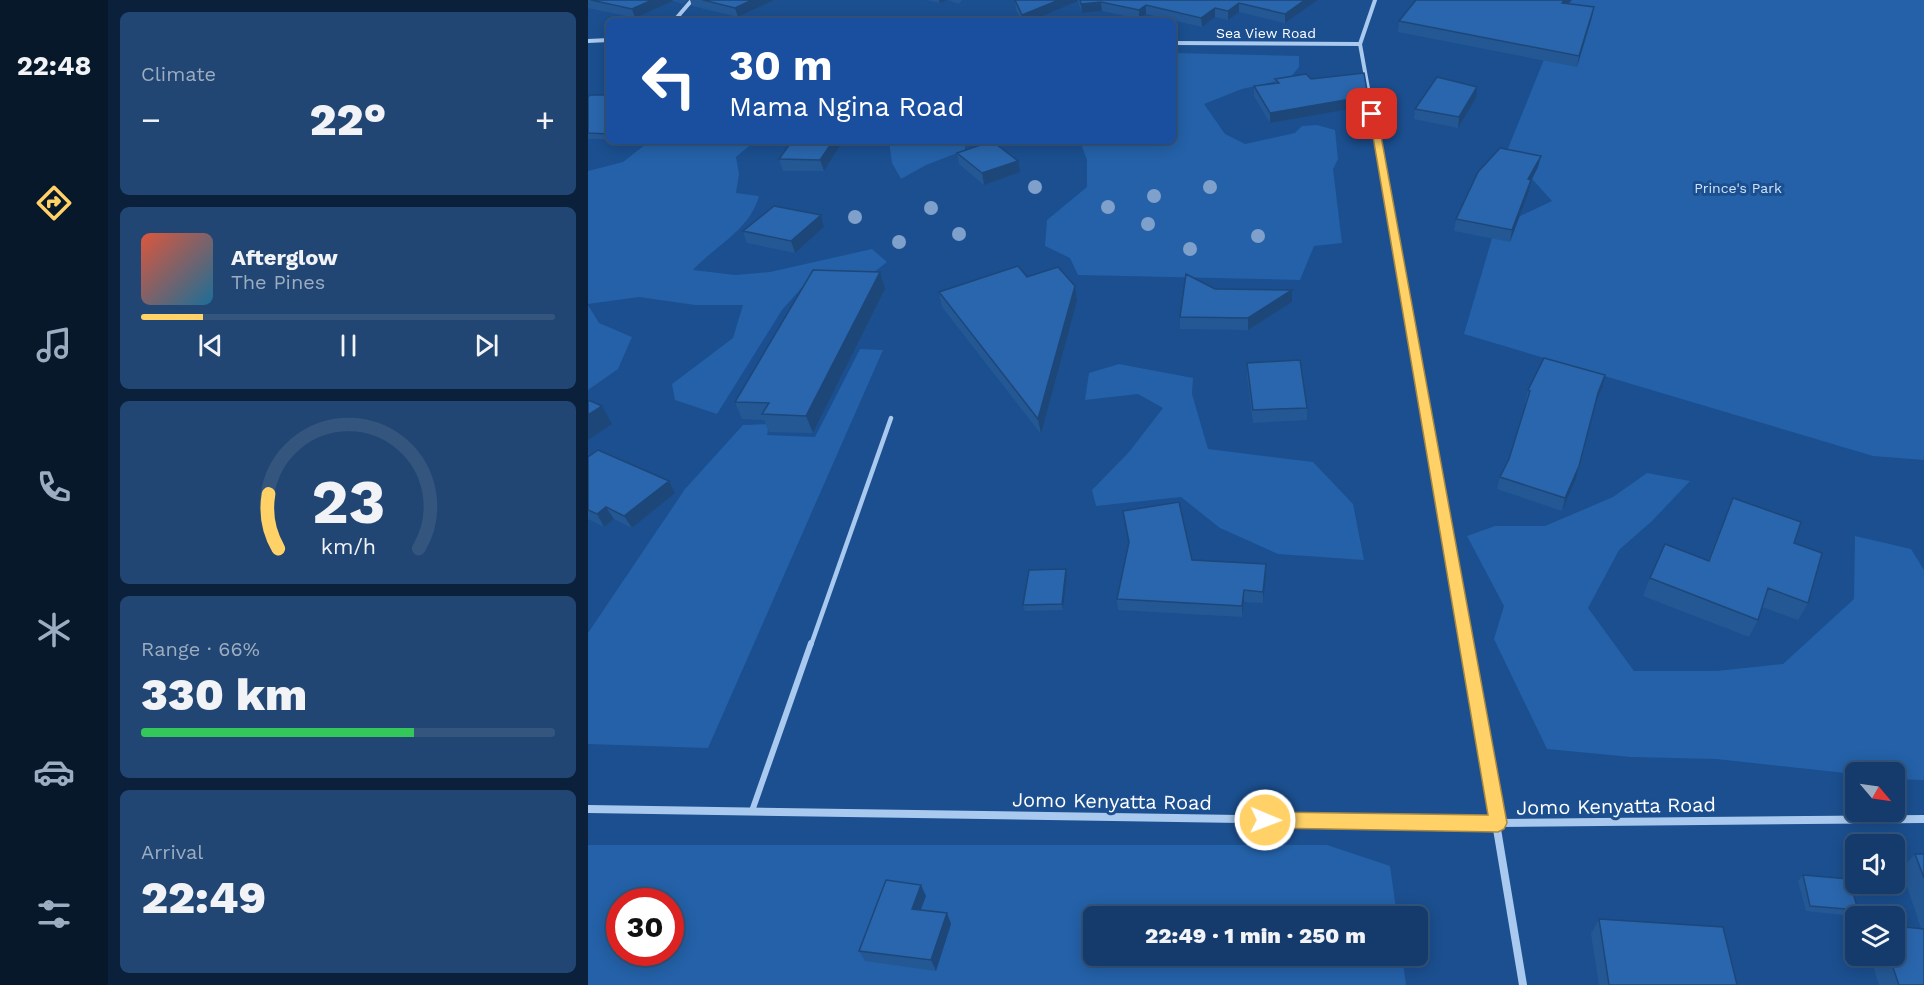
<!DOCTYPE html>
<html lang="en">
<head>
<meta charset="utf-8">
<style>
  body { margin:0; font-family:"Work Sans",sans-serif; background:#214673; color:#f1f3f6; height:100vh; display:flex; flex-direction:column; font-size:22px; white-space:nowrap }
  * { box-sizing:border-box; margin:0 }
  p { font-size:20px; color:#9dadc1 }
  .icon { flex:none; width:33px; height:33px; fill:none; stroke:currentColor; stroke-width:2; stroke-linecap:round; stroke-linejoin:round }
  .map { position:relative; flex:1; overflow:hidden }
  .sheet { display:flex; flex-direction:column; gap:12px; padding:12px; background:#0b203b; width:480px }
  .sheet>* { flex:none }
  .banner { position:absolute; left:18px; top:18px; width:570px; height:126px; border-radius:9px; box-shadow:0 3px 15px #0003,0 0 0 2px #33557e; background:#1a4fa0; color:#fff; overflow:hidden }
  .needle { width:39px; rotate:119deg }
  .controls { position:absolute; left:1257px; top:762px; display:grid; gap:12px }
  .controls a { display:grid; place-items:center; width:60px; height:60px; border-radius:9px; background:#143b6b; box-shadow:0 3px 15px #0003,0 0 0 2px #33557e; font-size:30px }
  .speed { position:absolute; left:18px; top:888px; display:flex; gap:12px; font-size:30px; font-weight:700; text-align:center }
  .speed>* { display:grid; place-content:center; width:78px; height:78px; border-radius:50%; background:#143b6b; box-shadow:0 3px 15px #0003,0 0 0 2px #33557e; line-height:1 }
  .speed .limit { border:9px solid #d22; background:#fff; color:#111 }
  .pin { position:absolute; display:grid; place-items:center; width:51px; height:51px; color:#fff; margin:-26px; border-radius:12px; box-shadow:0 3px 9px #0006 }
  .me { position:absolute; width:66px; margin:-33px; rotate:91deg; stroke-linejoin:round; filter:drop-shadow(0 0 4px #0008) }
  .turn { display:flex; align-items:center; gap:21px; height:126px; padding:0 24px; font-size:27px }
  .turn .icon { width:78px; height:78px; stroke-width:2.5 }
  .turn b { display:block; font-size:42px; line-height:51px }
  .big { font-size:45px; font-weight:800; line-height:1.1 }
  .sheet .card { flex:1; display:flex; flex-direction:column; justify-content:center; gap:9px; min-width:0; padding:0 21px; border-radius:9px; background:#214673 }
  .sheet .dial { align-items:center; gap:0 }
  .dial svg { height:156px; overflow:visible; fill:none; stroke:#33557e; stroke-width:7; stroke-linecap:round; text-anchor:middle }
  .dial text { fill:#f1f3f6; stroke:none }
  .song { display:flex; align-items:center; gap:18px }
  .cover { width:72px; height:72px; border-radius:9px; background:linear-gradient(135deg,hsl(10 70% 55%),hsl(200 70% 35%)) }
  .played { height:6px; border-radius:3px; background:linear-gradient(90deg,#ffd166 15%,#33557e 15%) }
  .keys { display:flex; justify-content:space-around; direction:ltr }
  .heat { display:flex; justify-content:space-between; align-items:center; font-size:33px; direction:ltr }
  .charge { height:9px; border-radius:4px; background:linear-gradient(90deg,#34c759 66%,#33557e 0) }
  .trip { position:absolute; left:495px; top:906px; width:345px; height:60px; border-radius:9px; background:#143b6b; box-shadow:0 3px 15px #0003,0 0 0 2px #33557e; font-weight:800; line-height:60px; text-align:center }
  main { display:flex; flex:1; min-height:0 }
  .dock { display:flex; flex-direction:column; width:108px; justify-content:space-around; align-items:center; background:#08182b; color:#9dadc1 }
  .dock .icon { width:42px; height:42px }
  .dock .current { color:#ffd166 }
  .dock b { font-size:27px; color:#f1f3f6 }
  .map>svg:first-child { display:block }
  .green { fill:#2461a8; fill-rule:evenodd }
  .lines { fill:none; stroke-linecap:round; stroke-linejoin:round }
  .lane-far1 { stroke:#a9c9ee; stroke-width:4.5 }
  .lane { stroke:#a9c9ee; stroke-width:6 }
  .street-far3 { stroke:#a9c9ee; stroke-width:4 }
  .street-far2 { stroke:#a9c9ee; stroke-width:4.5 }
  .street-far1 { stroke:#a9c9ee; stroke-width:6 }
  .street { stroke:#a9c9ee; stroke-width:8 }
  .tree { fill:#7ea0ca }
  .wall { fill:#245895 }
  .shaded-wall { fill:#1d4779 }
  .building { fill:#2a66ad; stroke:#1d4779; stroke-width:1.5 }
  .route { fill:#ffd166; stroke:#a68842; stroke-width:1.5 }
  .labels { text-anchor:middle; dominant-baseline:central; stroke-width:6; stroke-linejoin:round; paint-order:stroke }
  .far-street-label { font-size:14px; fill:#fff; stroke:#1b4f8f }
  .far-park-label { font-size:14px; fill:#cfe3fa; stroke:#1b4f8f }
  .near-street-label { font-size:20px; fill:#fff; stroke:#1b4f8f }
</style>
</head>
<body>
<main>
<nav class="dock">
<b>22:48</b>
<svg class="icon current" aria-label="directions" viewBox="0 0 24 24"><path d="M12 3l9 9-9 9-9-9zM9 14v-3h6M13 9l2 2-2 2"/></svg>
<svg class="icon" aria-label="music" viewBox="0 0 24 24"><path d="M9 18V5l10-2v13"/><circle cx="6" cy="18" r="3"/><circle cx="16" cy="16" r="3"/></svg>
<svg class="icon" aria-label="phone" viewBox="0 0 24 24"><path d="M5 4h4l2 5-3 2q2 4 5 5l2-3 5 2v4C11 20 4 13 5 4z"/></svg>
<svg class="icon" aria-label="climate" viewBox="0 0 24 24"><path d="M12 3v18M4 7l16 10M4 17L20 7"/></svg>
<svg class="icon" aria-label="car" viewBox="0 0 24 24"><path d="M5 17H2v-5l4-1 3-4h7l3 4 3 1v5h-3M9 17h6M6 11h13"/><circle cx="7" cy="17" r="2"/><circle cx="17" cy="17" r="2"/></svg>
<svg class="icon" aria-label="filters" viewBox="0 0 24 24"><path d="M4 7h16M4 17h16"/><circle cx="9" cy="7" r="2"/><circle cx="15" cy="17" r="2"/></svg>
</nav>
<section class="sheet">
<div class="card"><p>Climate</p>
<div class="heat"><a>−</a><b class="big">22°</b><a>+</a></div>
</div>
<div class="card">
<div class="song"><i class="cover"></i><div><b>Afterglow</b><p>The Pines</p></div></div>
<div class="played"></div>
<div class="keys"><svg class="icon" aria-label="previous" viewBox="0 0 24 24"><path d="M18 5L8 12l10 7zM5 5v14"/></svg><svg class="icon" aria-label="pause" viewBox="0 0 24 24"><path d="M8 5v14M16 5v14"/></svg><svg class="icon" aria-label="next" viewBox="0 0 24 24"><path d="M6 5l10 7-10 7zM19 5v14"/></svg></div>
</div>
<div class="card dial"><svg viewBox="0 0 100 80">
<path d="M14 69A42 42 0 1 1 86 69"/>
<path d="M14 69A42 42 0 0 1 9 41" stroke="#ffd166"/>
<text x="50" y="56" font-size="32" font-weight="700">23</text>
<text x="50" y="72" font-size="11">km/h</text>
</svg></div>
<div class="card"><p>Range · 66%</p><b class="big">330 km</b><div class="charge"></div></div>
<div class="card"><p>Arrival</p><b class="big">22:49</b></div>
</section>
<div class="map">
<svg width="1336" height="985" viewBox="0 0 1336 985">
  <rect width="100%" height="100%" fill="#1b4f8f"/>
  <path class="green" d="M 980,0 L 1336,0 L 1336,460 L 1285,456 L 876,334 L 907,228 L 964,201 L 919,151 Z
    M 585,53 L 711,56 L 711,67 L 702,78 L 654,89 L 616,104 L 637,134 L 657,144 L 707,133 L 714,126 L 729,125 L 747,130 L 750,159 L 745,169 L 754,243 L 726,246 L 712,280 L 490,275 L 482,258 L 457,246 L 459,220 L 499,187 L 499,160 L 492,141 L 585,141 Z
    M 62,141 L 167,141 L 148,157 L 151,174 L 148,193 L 171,196 C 162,230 127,246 105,270 L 147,275 L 182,272 L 284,249 L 299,262 L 280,277 L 218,283 L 194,310 L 129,414 L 87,400 L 84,384 L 145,338 L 155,305 L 107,305 L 51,297 L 0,304 L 0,171 L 35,162 Z
    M 301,141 L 374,141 L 377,142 L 377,150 L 338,165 L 313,179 L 304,163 Z
    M 0,305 L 11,323 L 44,337 L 30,369 L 0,390 Z
    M 272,349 L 295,350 L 120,748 L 0,744 L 0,633 L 97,489 L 155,425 L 181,424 L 179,435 L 227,437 Z
    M 531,364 L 605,378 L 604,394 L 620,449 L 725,462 L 765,504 L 776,560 L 690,554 L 632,528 L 593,497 L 508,506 L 504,490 L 541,452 L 575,408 L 550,394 L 497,400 L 501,373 Z
    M 1059,473 L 1102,481 L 1064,521 L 1031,550 L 1000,608 L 1046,671 L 1129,671 L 1195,664 L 1266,599 L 1267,536 L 1323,549 L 1336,570 L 1336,780 L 1307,779 L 1306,772 L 1267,774 L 1128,759 L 1043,757 L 959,749 L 906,639 L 916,606 L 879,536 L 907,526 L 957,526 L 1025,497 Z
    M 0,845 L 739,845 L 802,866 L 809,916 L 506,916 L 506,956 L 814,956 L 818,985 L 0,985 ZM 32,902 L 82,902 L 82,952 L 32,952 Z"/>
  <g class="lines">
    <path class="lane-far1" d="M 223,645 L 303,418"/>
    <path class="lane" d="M 164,811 L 223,643"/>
    <path class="street-far3" d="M 787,0 L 772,44 L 794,166
      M 86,21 L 104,0
      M 0,41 L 21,40
      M 585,43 L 772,44"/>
    <path class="street-far2" d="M 793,165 L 831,377"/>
    <path class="street-far1" d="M 831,375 L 878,645"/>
    <path class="street" d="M 878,643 L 935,985
      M 0,809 L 910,823 L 1336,819"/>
  </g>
  <g class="tree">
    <circle cx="447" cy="187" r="7"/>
    <circle cx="622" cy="187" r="7"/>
    <circle cx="566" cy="196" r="7"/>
    <circle cx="520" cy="207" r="7"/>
    <circle cx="343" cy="208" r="7"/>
    <circle cx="267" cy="217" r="7"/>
    <circle cx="560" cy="224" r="7"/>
    <circle cx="371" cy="234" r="7"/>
    <circle cx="670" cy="236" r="7"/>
    <circle cx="311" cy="242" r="7"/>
    <circle cx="602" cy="249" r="7"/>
  </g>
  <path class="wall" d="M 0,0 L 100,0 L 95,4 L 85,1 L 47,18 L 0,8 Z
    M 102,0 L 186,0 L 150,17 L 104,6 Z
    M 338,0 L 359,0 L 352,3 Z
    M 360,0 L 374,0 L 371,4 Z
    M 427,0 L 730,0 L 697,23 L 651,12 L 640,20 L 627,17 L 614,27 L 558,14 L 551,19 L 514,11 L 494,13 L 490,1 L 443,21 L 434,21 L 428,10 Z
    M 981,4 L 1004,17 L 989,67 L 810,32 L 811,21 Z
    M 687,79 L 723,79 L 779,106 L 682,123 L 666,96 L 666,86 L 687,83 Z
    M 21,95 L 21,139 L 0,139 L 0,97 Z
    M 888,98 L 870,128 L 826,119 L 827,109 Z
    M 204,141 L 255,141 L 236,171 L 195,171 L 191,159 Z
    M 369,153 L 432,172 L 396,185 L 371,164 Z
    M 950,167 L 943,181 L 941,191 L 922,242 L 866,231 L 868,219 Z
    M 233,215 L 236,227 L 207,253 L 159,243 L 155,231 Z
    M 439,277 L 489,301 L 453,434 L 354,307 L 351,292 Z
    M 297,289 L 225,433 L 181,432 L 176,420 L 154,419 L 147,402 Z
    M 627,289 L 704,290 L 704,302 L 660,330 L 592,329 L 592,317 Z
    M 659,363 L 719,408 L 719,420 L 665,423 L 659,375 Z
    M 1014,388 L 1007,403 L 988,479 L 974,511 L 909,489 L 912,477 L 921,459 L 938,403 L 937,403 L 940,390 Z
    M 0,457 L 87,493 L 44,528 L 26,519 L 16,527 L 0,519 Z
    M 1145,498 L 1206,543 L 1220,603 L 1210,620 L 1174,607 L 1170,620 L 1161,637 L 1055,596 L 1062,578 L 1120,560 Z
    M 535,511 L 604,560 L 678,564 L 675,603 L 656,602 L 654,617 L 530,610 L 529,599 L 541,544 Z
    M 478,569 L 479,575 L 475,610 L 437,611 L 435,605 Z
    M 1327,854 L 1336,854 L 1336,985 L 1291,985 L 1282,956 L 1306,956 L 1333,928 L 1313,869 Z
    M 1215,875 L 1270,910 L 1265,916 L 1218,911 L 1210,881 Z
    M 338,896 L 333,910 L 359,913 L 363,924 L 348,971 L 277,961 L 271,951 Z
    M 1011,919 L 1149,985 L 1011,985 L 1003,934 Z"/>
  <path class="shaded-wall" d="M 64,0 L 84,0 L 85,1 L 47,18 L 44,9 Z
    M 164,0 L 186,0 L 150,17 L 147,8 Z
    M 351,0 L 359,0 L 352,3 Z
    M 471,0 L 490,0 L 490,1 L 443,21 L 435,21 L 434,15 Z
    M 717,0 L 730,0 L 697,23 L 697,14 Z
    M 976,0 L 984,0 L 972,13 L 974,3 Z
    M 513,2 L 514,11 L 494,13 L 493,4 Z
    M 651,3 L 651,12 L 640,20 L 640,11 Z
    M 558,5 L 558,14 L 551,19 L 551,10 Z
    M 1006,7 L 1004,17 L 989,67 L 991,56 Z
    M 627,8 L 627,17 L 614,27 L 613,18 Z
    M 889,87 L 888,98 L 870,128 L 871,117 Z
    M 780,96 L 779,106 L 682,123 L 682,113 Z
    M 245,141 L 255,141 L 236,171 L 232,160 Z
    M 953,156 L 950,167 L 943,181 L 941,191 L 922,242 L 924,230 L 940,179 Z
    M 430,161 L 432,172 L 396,185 L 394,173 Z
    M 233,215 L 236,227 L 207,253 L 203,241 Z
    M 292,272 L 297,289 L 225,433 L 218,416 Z
    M 487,286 L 489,301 L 453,434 L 450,419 Z
    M 704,290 L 704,302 L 660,330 L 660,318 Z
    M 1017,375 L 1014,388 L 1006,405 L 1010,393 Z
    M 14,406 L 24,424 L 0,440 L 0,415 Z
    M 991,466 L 988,479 L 974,511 L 977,498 Z
    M 81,481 L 87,493 L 44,528 L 36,516 Z
    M 18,507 L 26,519 L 16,527 L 9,514 Z
    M 678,564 L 678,575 L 675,603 L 675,592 Z
    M 478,569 L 479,575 L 475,610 L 474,604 Z
    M 656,590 L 656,602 L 654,617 L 654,606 Z
    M 333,885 L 338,896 L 329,919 L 324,909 Z
    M 359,913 L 363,924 L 348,971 L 343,960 Z"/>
  <path class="building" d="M 3,0 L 64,0 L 44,9 Z
    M 115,0 L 164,0 L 147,8 Z
    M 427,0 L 471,0 L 434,15 Z
    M 492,0 L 717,0 L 697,14 L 651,3 L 640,11 L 627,8 L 613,18 L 558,5 L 551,10 L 513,2 L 493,4 Z
    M 828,0 L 976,0 L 974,3 L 1006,7 L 991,56 L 811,21 Z
    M 776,73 L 780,96 L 682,113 L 666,86 L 691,83 L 687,79 L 718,74 L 723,79 Z
    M 849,77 L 889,87 L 871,117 L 827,109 Z
    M 2,95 L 21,95 L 21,134 L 0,133 L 0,97 Z
    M 204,141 L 245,141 L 232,160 L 191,159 Z
    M 404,141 L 430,161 L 394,173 L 369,153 Z
    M 912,148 L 953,156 L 940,179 L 943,180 L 924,230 L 868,219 L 890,172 Z
    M 186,206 L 233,215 L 203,241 L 155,231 Z
    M 430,266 L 439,277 L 470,267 L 487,286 L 450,419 L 351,292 Z
    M 225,270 L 292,272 L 218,416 L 174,414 L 181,403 L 147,402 Z
    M 598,274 L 627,289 L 704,290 L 660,318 L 592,317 Z
    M 956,358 L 1017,375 L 1010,393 L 991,466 L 977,498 L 912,477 L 921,459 L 942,391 L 940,390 Z
    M 712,360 L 719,408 L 665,410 L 659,363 Z
    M 0,400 L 14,406 L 0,415 Z
    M 10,450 L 81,481 L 36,516 L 18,507 L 9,514 L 0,510 L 0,457 Z
    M 1145,498 L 1213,522 L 1206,543 L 1234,553 L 1220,603 L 1180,588 L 1170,620 L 1062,578 L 1077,544 L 1121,561 Z
    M 591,502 L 604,560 L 678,564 L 675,592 L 656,590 L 654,606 L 529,599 L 541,542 L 535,511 Z
    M 478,569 L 474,604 L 435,605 L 441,570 Z
    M 1327,854 L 1336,854 L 1336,878 Z
    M 1215,875 L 1261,879 L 1270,910 L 1222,906 Z
    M 298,880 L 333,885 L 324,909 L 359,913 L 343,960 L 271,951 Z
    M 1011,919 L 1135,927 L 1149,985 L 1021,985 Z
    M 1306,926 L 1336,929 L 1336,985 L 1311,985 L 1301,956 L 1306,956 Z"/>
  <path class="route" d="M 781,113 L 789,114 L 919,823 L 916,829 L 910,832 L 677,828 L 670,825 L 668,820 L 670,814 L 677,812 L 900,815 Z"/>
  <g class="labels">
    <g class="far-street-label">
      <text x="678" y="33">Sea View Road</text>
    </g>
    <g class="far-park-label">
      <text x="1150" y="188">Prince's Park</text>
    </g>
    <g class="near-street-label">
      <text transform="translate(524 801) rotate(1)">Jomo Kenyatta Road</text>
      <text transform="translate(1028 806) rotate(-1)">Jomo Kenyatta Road</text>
    </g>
  </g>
</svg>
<div class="controls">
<a><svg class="needle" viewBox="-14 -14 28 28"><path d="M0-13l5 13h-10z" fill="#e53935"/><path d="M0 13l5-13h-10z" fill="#9dadc1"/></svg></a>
<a><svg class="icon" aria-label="sound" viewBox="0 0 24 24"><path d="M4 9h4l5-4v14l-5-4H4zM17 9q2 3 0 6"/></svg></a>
<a><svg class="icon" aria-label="layers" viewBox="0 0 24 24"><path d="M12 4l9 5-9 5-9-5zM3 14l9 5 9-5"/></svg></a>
</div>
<div class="speed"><div class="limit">30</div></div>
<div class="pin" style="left:784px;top:114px;background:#d93025"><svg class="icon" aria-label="arrive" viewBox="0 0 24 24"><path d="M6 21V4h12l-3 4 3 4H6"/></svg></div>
<svg class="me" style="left:677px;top:820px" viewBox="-20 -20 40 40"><circle r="17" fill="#ffd166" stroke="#fff" stroke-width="3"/><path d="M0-11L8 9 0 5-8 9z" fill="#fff"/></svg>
<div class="trip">22:49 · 1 min · 250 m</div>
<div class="banner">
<div class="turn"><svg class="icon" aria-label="left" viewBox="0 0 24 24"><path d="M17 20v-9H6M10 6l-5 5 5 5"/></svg><div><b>30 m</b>Mama Ngina Road</div></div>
</div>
</div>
</main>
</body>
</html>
